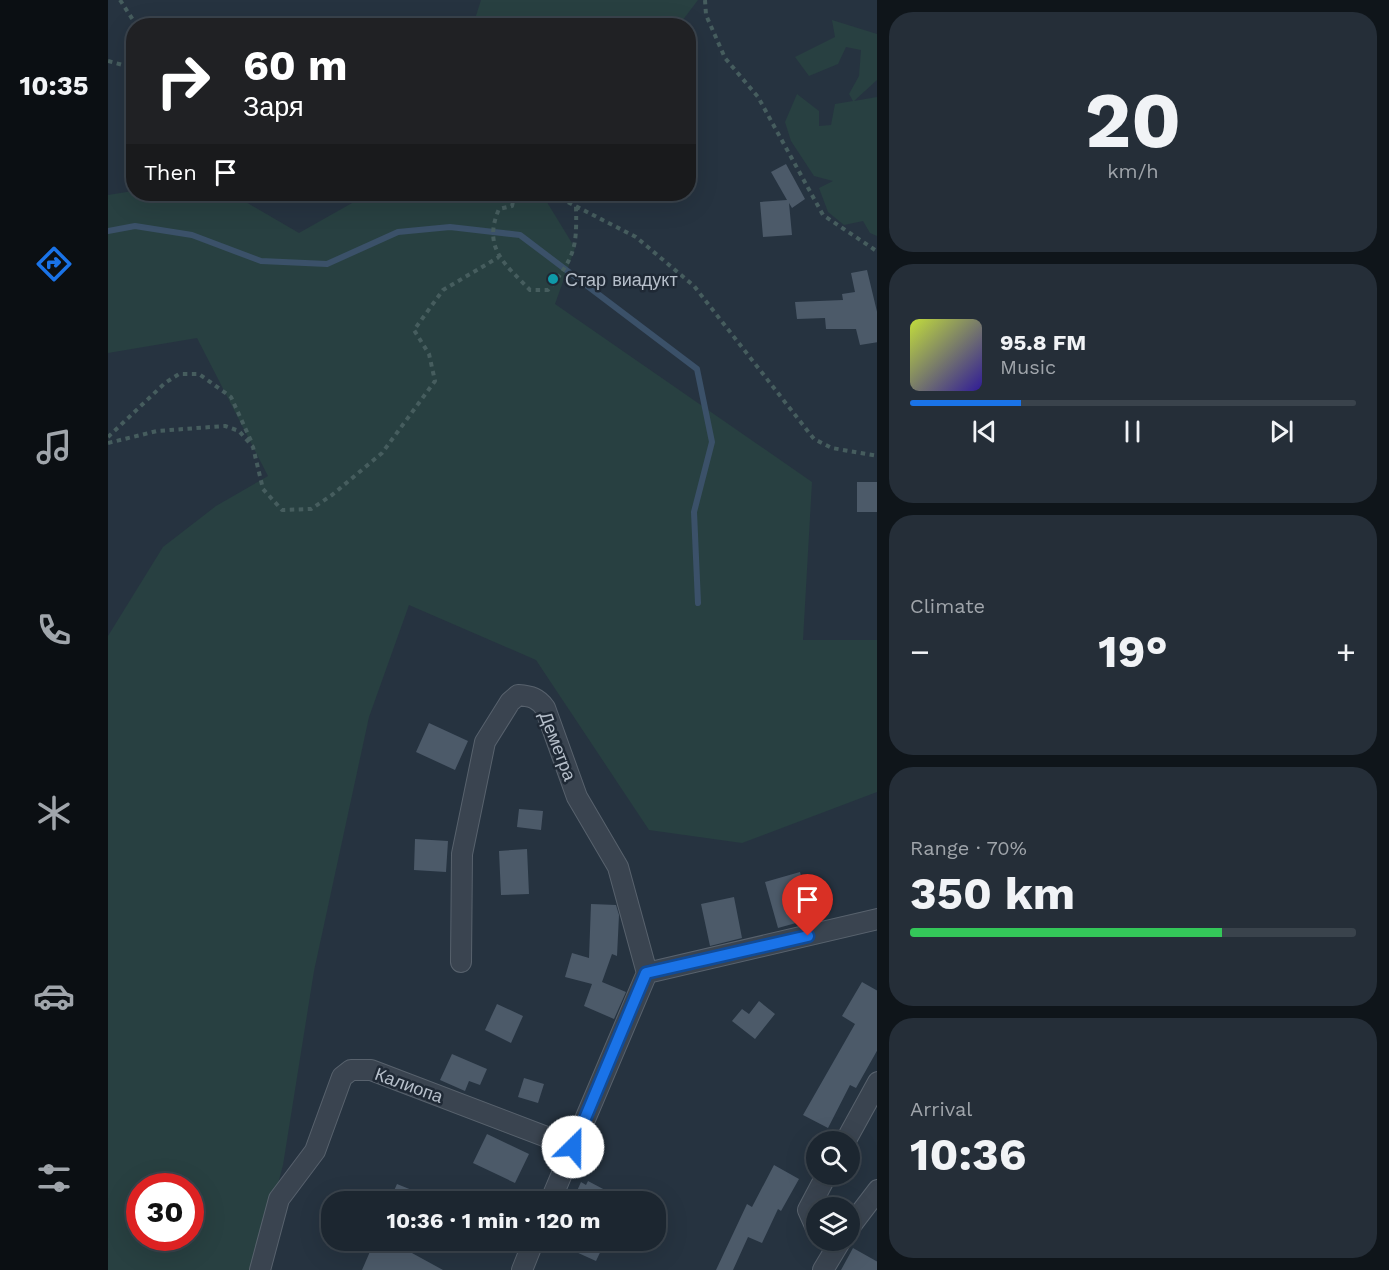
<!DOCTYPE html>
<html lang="en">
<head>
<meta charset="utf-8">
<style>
  body { margin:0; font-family:"Work Sans",sans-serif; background:#252e38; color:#f1f3f6; height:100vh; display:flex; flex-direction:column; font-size:22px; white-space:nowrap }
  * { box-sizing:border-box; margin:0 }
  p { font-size:20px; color:#a0a5ab }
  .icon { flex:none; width:33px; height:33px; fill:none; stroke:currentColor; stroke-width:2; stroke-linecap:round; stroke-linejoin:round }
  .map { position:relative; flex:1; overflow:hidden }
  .drawer { display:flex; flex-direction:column; gap:12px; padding:12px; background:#0f151a; width:512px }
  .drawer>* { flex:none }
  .hud { position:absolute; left:18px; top:18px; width:570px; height:183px; border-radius:24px; box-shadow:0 6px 24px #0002,0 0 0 2px #3a434c; background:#202124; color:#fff; overflow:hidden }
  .tools { position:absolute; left:698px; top:1131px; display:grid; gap:12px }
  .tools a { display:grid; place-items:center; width:54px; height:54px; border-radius:50%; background:#1c2630; box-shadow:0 6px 24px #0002,0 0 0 2px #3a434c; font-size:30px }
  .speed { position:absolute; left:18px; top:1173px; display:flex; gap:12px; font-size:30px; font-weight:700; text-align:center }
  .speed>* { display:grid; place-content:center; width:78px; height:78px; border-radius:50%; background:#1c2630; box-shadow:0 6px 24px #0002,0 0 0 2px #3a434c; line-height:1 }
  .speed .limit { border:9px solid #d22; background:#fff; color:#111 }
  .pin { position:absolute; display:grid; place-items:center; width:51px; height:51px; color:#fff; margin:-62px -26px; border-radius:50% 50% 50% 0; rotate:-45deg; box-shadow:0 0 6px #0007 }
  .pin .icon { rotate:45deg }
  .me { position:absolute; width:66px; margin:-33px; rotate:23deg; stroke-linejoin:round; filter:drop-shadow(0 0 4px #0008) }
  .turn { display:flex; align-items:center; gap:21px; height:126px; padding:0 18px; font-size:27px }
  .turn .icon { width:78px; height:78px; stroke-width:2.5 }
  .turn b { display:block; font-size:42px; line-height:51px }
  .then { display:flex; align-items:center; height:57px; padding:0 18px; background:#0003; gap:12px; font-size:22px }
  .big { font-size:45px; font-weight:700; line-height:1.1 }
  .drawer .card { flex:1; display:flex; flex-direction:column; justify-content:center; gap:9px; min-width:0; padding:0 21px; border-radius:24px; background:#252e38 }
  .drawer .dial { align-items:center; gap:0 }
  .dial b { font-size:78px; line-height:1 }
  .song { display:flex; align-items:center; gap:18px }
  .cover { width:72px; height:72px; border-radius:9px; background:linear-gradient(135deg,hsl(70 70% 55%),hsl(250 70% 35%)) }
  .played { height:6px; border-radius:3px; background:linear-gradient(90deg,#1a73e8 25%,#3a434c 25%) }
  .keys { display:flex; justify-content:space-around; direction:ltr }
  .heat { display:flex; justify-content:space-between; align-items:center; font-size:33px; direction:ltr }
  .charge { height:9px; border-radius:4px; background:linear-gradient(90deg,#34c759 70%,#3a434c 0) }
  .trip { position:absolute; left:213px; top:1191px; width:345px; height:60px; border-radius:24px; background:#1c2630; box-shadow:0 6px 24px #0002,0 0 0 2px #3a434c; font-weight:700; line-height:60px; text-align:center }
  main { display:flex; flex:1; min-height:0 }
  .tab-bar { display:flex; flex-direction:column; width:108px; justify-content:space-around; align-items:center; background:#0b0f13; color:#a0a5ab }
  .tab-bar .icon { width:42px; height:42px }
  .tab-bar .on { color:#1a73e8 }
  .tab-bar b { font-size:27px; color:#f1f3f6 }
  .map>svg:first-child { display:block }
  .green { fill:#284041; fill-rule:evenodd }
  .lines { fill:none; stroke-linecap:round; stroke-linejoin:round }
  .stream { stroke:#3b5169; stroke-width:6 }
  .building { fill:#4c5a69 }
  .minor-casing { stroke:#58626d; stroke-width:22 }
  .path { stroke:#465d5e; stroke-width:4; stroke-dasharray:4.5 4.5; stroke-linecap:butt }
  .minor { stroke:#3a4450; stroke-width:20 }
  .route-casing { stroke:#114b97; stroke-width:15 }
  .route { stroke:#1a73e8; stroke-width:10 }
  .culture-dot { fill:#0f9aa8; stroke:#1f2935; stroke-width:2 }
  .labels { text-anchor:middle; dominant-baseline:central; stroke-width:5; stroke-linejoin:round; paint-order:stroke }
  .poi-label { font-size:18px; fill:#b6bfca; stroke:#1f2935; text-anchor:start }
  .street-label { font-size:18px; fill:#b6bfca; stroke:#1f2935 }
</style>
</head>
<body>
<main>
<nav class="tab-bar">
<b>10:35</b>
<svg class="icon on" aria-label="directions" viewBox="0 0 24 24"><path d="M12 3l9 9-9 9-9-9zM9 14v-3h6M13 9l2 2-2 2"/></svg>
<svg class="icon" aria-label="music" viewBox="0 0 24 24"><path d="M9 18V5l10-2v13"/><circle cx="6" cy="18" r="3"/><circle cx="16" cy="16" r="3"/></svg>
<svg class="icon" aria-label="phone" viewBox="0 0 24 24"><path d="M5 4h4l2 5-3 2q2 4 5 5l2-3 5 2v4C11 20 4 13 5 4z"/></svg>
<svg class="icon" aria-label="climate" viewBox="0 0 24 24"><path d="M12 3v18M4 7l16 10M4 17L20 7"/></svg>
<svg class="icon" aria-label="car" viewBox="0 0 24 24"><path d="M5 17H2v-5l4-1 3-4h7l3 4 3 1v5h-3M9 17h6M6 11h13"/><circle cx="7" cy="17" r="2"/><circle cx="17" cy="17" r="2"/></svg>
<svg class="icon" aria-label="filters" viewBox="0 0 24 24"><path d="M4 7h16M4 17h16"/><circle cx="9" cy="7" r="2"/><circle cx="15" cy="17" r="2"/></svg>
</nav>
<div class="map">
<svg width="770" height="1270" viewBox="0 0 770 1270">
  <rect width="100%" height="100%" fill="#263340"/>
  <path class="green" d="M 373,0 L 590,0 L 571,25 L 365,25 Z
    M 724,20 L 769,34 L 769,80 L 746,101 L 769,97 L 769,236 L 762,233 L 755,221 L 736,225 L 720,212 L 711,188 L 725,181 L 706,176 L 683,141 L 677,122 L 689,94 L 711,111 L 711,126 L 723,125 L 727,104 L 745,101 L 741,94 L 751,76 L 753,50 L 738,47 L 730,64 L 701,76 L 687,57 L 727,37 Z
    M 25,191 L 124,194 L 191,233 L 260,194 L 434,194 L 467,248 L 447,304 L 704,482 L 695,640 L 769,640 L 769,792 L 634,843 L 541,830 L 428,660 L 301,605 L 261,717 L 206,971 L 175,1165 L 147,1270 L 0,1270 L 0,636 L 55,547 L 108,506 L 160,476 L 89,338 L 0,353 L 0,195 ZM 32,1186 L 82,1186 L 82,1238 L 32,1238 Z"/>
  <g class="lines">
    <path class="stream" d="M 0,231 L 27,226 L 84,235 L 153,261 L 219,264 L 290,232 L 342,227 L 412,235 L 589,369 L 604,442 L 586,512 L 590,603"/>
  </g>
  <path class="building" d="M 678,164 L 697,199 L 684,208 L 681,203 L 684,235 L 655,237 L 652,202 L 679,200 L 663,172 Z
    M 759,270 L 770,316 L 770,342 L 752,345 L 748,329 L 718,329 L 717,318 L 689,319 L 687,302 L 735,300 L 734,294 L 747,292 L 743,273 Z
    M 749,482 L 770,482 L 770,512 L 749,512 Z
    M 321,723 L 360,741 L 347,770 L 308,752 Z
    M 411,809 L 435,811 L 433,830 L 409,827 Z
    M 307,839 L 340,841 L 338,872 L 306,870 Z
    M 419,849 L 421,894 L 393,895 L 391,851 Z
    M 692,872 L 695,882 L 704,880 L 709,895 L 701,897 L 706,918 L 670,928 L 657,882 Z
    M 626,897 L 634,938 L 602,946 L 593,904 Z
    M 483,904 L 508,905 L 511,915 L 509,956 L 504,954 L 494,982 L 518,992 L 506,1019 L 476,1006 L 484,984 L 457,977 L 464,953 L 481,958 Z
    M 754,982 L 770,991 L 770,1049 L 748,1088 L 742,1085 L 720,1128 L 695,1115 L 747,1024 L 734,1016 Z
    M 651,1001 L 667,1014 L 647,1039 L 624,1021 L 634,1009 L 641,1014 Z
    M 389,1004 L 415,1016 L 403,1043 L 377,1030 Z
    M 344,1054 L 379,1069 L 372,1085 L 361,1081 L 357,1091 L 332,1080 Z
    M 416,1078 L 436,1084 L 430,1103 L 410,1097 Z
    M 379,1134 L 421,1154 L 407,1183 L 365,1163 Z
    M 666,1165 L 691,1179 L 673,1211 L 670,1209 L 654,1243 L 640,1237 L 625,1270 L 608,1270 L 639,1204 L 644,1207 Z
    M 480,1181 L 497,1190 L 496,1193 L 512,1202 L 464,1202 L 473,1182 L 478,1185 Z
    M 289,1184 L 331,1201 L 330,1202 L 281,1202 Z
    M 267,1240 L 277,1240 L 293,1247 L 335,1270 L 254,1270 Z
    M 473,1240 L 498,1240 L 488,1261 L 468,1252 Z
    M 745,1248 L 770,1262 L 770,1270 L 733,1270 Z"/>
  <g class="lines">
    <defs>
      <path id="minor" d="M 353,962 L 354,854 L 377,742 L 402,702 L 410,695 C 423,696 430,698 437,708 L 469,797 L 510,867 L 539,973
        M 539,973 L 770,919
        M 737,1142 L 770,1082
        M 442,1202 L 539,973
        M 708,1228 L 700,1210 L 719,1174
        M 741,1228 L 770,1190
        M 152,1270 L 171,1199 L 207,1151 L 234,1077 L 243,1070 L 263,1070 L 465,1147
        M 414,1270 L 426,1240
        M 715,1270 L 733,1240"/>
    </defs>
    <use href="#minor" class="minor-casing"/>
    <path class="path" d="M 12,0 L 29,26
      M 597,0 L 598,15 L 617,58 L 650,97 L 715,215 L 770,252
      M 0,61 L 26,68
      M 407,194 L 404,206 L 391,209 C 374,248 397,264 422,290 L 440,290 C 467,257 469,248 468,206
      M 444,194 L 528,237 L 586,286 L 706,439 L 724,448 L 770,456
      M 0,437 L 57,383 L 71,374 L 91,374 L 123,397 L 144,443
      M 0,443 L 49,431 L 117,426 L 131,431 L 145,447 L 155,489 L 174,510 L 203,509 L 224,495 L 274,453 L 327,381 L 321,354 L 306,330 L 335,290 L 391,257"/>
    <use href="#minor" class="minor"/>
  </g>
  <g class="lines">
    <defs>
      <path id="route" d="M 465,1147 L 538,973 L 700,936"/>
    </defs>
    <use href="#route" class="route-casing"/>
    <use href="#route" class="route"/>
  </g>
  <circle class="culture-dot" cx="445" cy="279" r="6"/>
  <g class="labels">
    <g class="poi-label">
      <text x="457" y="279">Стар виадукт</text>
    </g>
    <g class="street-label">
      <text transform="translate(450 746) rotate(69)">Деметра</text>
      <text transform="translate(301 1085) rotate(20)">Калиопа</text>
    </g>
  </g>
</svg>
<div class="tools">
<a><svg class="icon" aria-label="search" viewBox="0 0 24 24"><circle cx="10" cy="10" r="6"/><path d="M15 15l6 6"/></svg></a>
<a><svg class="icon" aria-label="layers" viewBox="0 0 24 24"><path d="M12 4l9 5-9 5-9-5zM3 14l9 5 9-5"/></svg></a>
</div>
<div class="speed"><div class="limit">30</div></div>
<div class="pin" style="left:700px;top:936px;background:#d93025"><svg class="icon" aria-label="arrive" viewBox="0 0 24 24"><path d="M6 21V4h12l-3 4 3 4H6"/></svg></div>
<svg class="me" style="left:465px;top:1147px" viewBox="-20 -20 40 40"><circle r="19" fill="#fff"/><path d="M0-13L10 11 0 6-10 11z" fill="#1a73e8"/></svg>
<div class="trip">10:36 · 1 min · 120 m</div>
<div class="hud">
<div class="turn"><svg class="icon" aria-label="right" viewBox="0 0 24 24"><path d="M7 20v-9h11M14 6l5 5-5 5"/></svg><div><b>60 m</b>Заря</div></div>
<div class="then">Then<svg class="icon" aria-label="arrive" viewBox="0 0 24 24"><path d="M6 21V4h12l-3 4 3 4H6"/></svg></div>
</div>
</div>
<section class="drawer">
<div class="card dial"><b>20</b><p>km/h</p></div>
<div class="card">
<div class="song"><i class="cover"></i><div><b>95.8 FM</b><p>Music</p></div></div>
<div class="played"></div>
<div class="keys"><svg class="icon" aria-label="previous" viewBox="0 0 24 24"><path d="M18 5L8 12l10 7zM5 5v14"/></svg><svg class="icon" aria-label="pause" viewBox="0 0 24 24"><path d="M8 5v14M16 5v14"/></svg><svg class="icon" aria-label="next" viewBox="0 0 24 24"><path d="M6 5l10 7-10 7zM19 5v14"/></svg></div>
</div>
<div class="card"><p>Climate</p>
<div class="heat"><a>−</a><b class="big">19°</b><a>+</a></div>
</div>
<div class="card"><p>Range · 70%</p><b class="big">350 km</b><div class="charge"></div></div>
<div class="card"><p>Arrival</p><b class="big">10:36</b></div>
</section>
</main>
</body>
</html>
